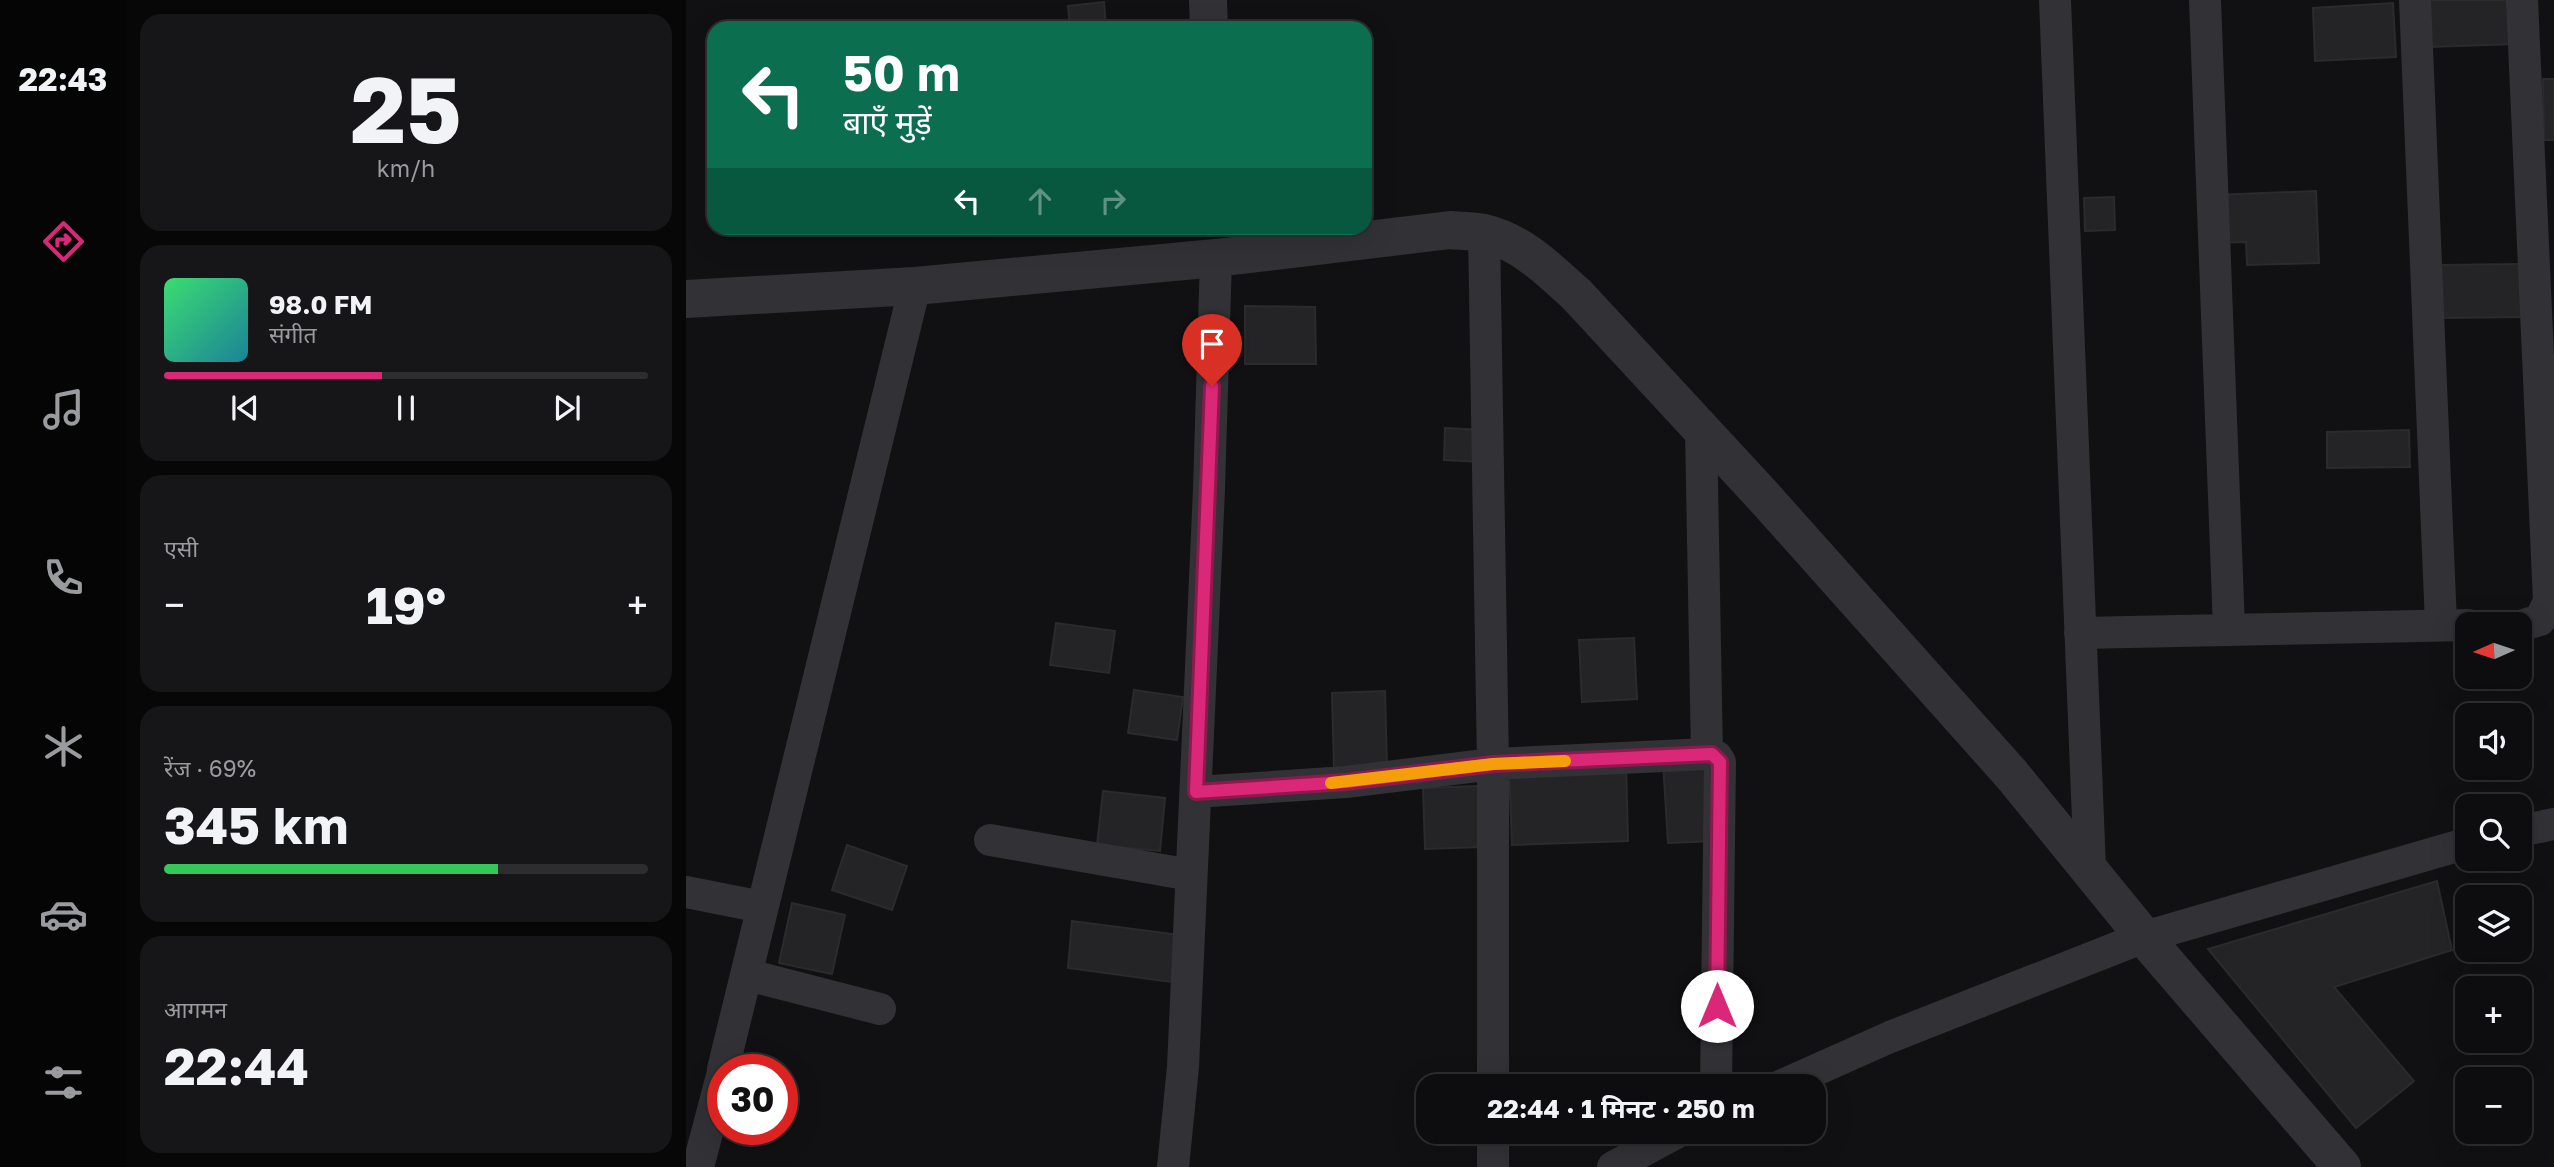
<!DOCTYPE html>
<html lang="hi">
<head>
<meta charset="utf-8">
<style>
  body { margin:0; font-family:"Golos Text","Noto Sans Devanagari",sans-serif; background:#161517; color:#f1f3f6; height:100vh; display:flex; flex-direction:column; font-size:26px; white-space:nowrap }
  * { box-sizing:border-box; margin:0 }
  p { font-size:23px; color:#9a9b9e }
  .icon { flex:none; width:38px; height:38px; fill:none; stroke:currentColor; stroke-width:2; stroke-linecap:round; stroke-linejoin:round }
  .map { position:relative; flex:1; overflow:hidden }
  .side { display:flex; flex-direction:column; gap:14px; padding:14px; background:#070708; width:560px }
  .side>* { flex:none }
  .banner { position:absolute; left:21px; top:21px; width:665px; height:214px; border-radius:21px; box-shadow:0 7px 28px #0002,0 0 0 2px #2d2c2e; background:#0b6e4f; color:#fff; overflow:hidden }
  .needle { width:46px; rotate:267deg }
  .buttons { position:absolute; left:1769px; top:612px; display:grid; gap:14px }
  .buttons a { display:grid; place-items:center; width:77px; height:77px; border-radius:14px; background:#0d0c0e; box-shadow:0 7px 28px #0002,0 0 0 2px #2d2c2e; font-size:35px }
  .speed { position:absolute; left:21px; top:1054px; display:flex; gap:14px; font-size:35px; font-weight:700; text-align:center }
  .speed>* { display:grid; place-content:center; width:91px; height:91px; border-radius:50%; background:#0d0c0e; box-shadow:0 7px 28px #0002,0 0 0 2px #2d2c2e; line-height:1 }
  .speed .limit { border:10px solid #d22; background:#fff; color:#111 }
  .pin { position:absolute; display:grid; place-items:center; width:60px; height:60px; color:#fff; margin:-72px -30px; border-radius:50% 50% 50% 0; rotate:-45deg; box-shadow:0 0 7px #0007 }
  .pin .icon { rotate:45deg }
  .me { position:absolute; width:77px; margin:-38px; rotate:0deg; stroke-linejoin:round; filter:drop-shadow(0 0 5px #0008) }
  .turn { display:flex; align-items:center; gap:24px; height:147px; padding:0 21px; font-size:32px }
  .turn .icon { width:91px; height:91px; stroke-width:2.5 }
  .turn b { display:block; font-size:49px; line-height:60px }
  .lanes { display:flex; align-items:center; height:66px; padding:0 21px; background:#0003; justify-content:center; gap:35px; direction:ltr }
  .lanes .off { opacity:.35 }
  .big { font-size:52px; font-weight:700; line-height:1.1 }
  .side .widget { flex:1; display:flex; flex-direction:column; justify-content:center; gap:10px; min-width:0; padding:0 24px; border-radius:21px; background:#161517 }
  .side .dial { align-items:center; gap:0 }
  .dial b { font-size:91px; line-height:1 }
  .song { display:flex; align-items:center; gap:21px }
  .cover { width:84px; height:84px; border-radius:10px; background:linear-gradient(135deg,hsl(140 70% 55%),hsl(190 70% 35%)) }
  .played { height:7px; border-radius:4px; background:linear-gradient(90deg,#db2777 45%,#2d2c2e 45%) }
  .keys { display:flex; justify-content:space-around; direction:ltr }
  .heat { display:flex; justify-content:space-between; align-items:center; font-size:38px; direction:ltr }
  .charge { height:10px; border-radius:5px; background:linear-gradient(90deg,#34c759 69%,#2d2c2e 0) }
  .trip { position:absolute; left:730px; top:1074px; width:410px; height:70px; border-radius:21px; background:#0d0c0e; box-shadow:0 7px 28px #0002,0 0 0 2px #2d2c2e; font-weight:700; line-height:70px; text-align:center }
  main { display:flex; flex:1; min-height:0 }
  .tabs { display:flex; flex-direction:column; width:126px; justify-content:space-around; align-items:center; background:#050506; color:#9a9b9e }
  .tabs .icon { width:49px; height:49px }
  .tabs .on { color:#db2777 }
  .tabs b { font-size:32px; color:#f1f3f6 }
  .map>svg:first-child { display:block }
  .building { fill:#242326; stroke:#2b2b2e; stroke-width:2 }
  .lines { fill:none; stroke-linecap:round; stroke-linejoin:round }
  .minor { stroke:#323236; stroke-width:32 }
  .tertiary { stroke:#323236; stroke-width:38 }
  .route-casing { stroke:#8e194d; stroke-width:18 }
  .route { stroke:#db2777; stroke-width:12 }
  .slow { stroke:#f59e0b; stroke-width:12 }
</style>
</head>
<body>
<main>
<nav class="tabs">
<b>22:43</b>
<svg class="icon on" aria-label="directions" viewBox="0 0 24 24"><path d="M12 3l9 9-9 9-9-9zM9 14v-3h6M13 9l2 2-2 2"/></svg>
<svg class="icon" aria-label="music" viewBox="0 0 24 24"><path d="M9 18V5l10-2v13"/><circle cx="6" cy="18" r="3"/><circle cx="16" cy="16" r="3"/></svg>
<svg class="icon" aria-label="phone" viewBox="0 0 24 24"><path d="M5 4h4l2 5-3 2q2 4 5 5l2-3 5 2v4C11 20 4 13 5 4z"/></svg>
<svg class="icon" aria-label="climate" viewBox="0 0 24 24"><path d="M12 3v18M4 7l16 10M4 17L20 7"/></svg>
<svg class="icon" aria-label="car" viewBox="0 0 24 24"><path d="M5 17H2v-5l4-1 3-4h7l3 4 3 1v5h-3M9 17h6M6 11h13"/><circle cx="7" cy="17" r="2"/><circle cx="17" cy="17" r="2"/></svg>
<svg class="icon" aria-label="filters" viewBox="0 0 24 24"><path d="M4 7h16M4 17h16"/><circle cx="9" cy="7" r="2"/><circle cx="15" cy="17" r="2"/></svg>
</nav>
<section class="side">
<div class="widget dial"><b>25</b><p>km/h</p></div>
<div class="widget">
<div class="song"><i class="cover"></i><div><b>98.0 FM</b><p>संगीत</p></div></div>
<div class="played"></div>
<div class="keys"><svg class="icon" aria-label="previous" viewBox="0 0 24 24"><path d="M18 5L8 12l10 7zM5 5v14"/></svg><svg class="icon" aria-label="pause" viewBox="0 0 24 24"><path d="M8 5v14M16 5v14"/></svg><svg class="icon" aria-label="next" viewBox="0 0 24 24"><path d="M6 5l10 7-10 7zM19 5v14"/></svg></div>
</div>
<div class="widget"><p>एसी</p>
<div class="heat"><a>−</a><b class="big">19°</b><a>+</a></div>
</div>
<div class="widget"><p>रेंज · 69%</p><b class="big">345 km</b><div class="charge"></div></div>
<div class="widget"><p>आगमन</p><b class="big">22:44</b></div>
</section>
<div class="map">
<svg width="1868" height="1167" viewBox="0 0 1868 1167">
  <rect width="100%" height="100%" fill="#111012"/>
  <path class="building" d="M 1736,0 L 1828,0 L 1829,44 L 1744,47 Z
    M 418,2 L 420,28 L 384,28 L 382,6 Z
    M 1707,3 L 1710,57 L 1629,61 L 1627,8 Z
    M 1857,79 L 1868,79 L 1868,140 L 1858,140 Z
    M 1630,191 L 1633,263 L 1561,265 L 1560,242 L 1530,243 L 1529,195 Z
    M 1428,197 L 1429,230 L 1399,231 L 1398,198 Z
    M 1835,264 L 1836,317 L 1754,318 L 1754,265 Z
    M 559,306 L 629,307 L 630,364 L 559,364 Z
    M 759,428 L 797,430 L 796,462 L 758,460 Z
    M 1723,430 L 1724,467 L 1641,468 L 1641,432 Z
    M 370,623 L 429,631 L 423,673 L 364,665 Z
    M 948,638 L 951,699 L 896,702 L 893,640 Z
    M 448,690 L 497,697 L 491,740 L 442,733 Z
    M 699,691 L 701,768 L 648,769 L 646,693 Z
    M 1026,759 L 1030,841 L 982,843 L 977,762 Z
    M 940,763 L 942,841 L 826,845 L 823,768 Z
    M 793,786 L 795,847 L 739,849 L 737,788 Z
    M 417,791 L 479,798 L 474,851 L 411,845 Z
    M 161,845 L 221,866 L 206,910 L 146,890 Z
    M 1751,881 L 1766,950 L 1648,987 L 1728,1081 L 1670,1128 L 1522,949 Z
    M 106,903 L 159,915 L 146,974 L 93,963 Z
    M 386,921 L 494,935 L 485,982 L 382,968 Z"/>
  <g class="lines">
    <path class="minor" d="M 1369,0 L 1404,869
      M 1519,0 L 1543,628
      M 1729,0 L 1755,624
      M 798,233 L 807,764 L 807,1087
      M 1015,430 L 1021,754
      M 1834,626 L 1854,620 L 1863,601 L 1836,0
      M 1394,633 L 1782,625
      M 510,792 L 660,782 L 807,764 L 1021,754 L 1030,756 L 1034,762 L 1030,1087
      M 1834,831 L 1868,824
      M 304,840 L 505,875
      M 0,892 L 76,907
      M 62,975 L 194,1009
      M 37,1069 L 229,286
      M 1092,1087 L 1204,1037 L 1458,937 L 1782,843
      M 12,1167 L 37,1072
      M 487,1167 L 497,1067 L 523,489 L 530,258
      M 807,1167 L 807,1132
      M 927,1167 L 992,1132"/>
    <path class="tertiary" d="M 522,0 L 523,28
      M 0,299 L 229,286 L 530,258 L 764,230 C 775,231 787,231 798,233 C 836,242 863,270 891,295 L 1077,496 L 1326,775 L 1458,937 L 1656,1167"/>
  </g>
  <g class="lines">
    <defs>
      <path id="route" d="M 526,386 L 510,792 L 660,782 L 807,764 L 1026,754 L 1034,762 L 1031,1006"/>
    </defs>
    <use href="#route" class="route-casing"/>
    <use href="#route" class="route"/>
    <path class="slow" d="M 645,783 L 807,764 L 879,761"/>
  </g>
</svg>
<div class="buttons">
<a><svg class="needle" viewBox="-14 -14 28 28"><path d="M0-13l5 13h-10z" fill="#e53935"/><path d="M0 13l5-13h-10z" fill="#9a9b9e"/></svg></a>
<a><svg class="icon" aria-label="sound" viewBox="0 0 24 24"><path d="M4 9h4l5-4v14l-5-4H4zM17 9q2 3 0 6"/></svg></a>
<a><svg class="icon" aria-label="search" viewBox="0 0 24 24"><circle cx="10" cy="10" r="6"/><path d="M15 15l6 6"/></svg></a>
<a><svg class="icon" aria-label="layers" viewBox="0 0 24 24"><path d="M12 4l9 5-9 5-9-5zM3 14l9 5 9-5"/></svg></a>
<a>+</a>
<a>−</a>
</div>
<div class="speed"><div class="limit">30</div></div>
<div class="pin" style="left:526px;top:386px;background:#d93025"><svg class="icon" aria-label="arrive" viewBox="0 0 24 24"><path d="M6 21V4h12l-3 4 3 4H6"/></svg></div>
<svg class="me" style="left:1031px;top:1006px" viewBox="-20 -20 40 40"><circle r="19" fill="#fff"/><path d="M0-13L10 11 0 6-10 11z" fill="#db2777"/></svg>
<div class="trip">22:44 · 1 मिनट · 250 m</div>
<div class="banner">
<div class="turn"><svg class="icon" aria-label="left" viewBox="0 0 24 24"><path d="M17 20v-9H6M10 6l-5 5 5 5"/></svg><div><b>50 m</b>बाएँ मुड़ें</div></div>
<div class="lanes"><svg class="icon" aria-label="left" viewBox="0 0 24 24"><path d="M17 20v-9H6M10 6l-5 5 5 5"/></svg><svg class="icon off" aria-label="ahead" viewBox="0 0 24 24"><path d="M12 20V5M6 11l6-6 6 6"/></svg><svg class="icon off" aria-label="right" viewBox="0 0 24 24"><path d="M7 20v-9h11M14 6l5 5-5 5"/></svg></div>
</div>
</div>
</main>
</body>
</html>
